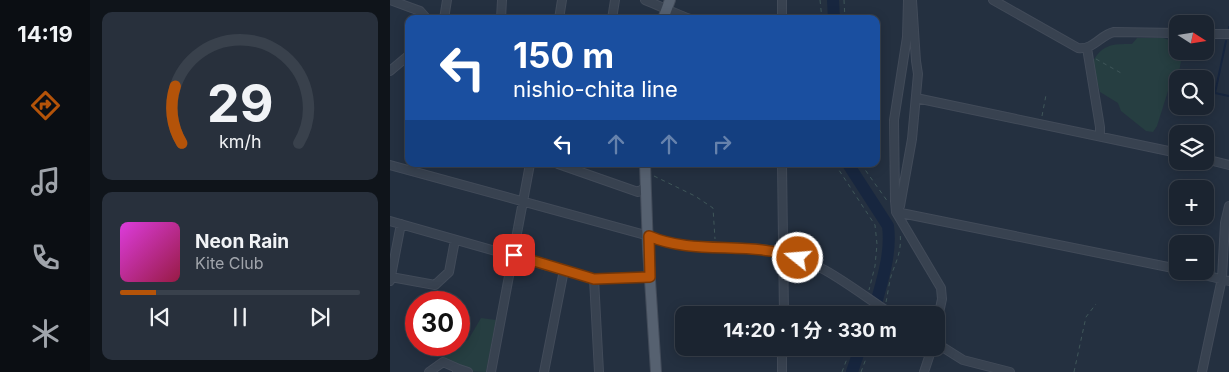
<!DOCTYPE html>
<html lang="ja">
<head>
<meta charset="utf-8">
<style>
  body { margin:0; font-family:Inter,"Noto Sans JP",sans-serif; background:#28303c; color:#f1f3f6; height:100vh; display:flex; flex-direction:column; font-size:19px; white-space:nowrap }
  * { box-sizing:border-box; margin:0 }
  p { font-size:16px; color:#a0a4ab }
  .icon { flex:none; width:28px; height:28px; fill:none; stroke:currentColor; stroke-width:2; stroke-linecap:round; stroke-linejoin:round }
  .map { position:relative; flex:1; overflow:hidden }
  .sheet { display:flex; flex-direction:column; gap:12px; padding:12px; background:#0f141a; width:300px }
  .sheet>* { flex:none }
  .hud { position:absolute; left:15px; top:15px; width:475px; height:152px; border-radius:10px; box-shadow:0 2px 12px #0003,0 0 0 1px #39414c; background:#1a4fa0; color:#fff; overflow:hidden }
  .needle { width:32px; rotate:102deg }
  .buttons { position:absolute; left:779px; top:15px; display:grid; gap:10px }
  .buttons a { display:grid; place-items:center; width:45px; height:45px; border-radius:10px; background:#1b2430; box-shadow:0 2px 12px #0003,0 0 0 1px #39414c; font-size:25px }
  .speed { position:absolute; left:15px; top:291px; display:flex; gap:10px; font-size:25px; font-weight:700; text-align:center }
  .speed>* { display:grid; place-content:center; width:65px; height:65px; border-radius:50%; background:#1b2430; box-shadow:0 2px 12px #0003,0 0 0 1px #39414c; line-height:1 }
  .speed .limit { border:8px solid #d22; background:#fff; color:#111 }
  .pin { position:absolute; display:grid; place-items:center; width:42px; height:42px; color:#fff; margin:-21px; border-radius:10px; box-shadow:0 2px 8px #0006 }
  .me { position:absolute; width:55px; margin:-28px; rotate:287deg; stroke-linejoin:round; filter:drop-shadow(0 0 4px #0008) }
  .turn { display:flex; align-items:center; gap:18px; height:105px; padding:0 25px; font-size:22px }
  .turn .icon { width:65px; height:65px; stroke-width:2.5 }
  .turn b { display:block; font-size:35px; line-height:42px }
  .lanes { display:flex; align-items:center; height:48px; padding:0 25px; background:#0003; justify-content:center; gap:25px; direction:ltr }
  .lanes .off { opacity:.35 }
  .sheet .widget { flex:1; display:flex; flex-direction:column; justify-content:center; gap:8px; min-width:0; padding:0 18px; border-radius:10px; background:#28303c }
  .sheet .dial { align-items:center; gap:0 }
  .dial svg { height:130px; overflow:visible; fill:none; stroke:#39414c; stroke-width:7; stroke-linecap:round; text-anchor:middle }
  .dial text { fill:#f1f3f6; stroke:none }
  .song { display:flex; align-items:center; gap:15px }
  .cover { width:60px; height:60px; border-radius:8px; background:linear-gradient(135deg,hsl(300 70% 55%),hsl(340 70% 35%)) }
  .played { height:5px; border-radius:2px; background:linear-gradient(90deg,#b45309 15%,#39414c 15%) }
  .keys { display:flex; justify-content:space-around; direction:ltr }
  .trip { position:absolute; left:285px; top:306px; width:270px; height:50px; border-radius:10px; background:#1b2430; box-shadow:0 2px 12px #0003,0 0 0 1px #39414c; font-weight:700; line-height:50px; text-align:center }
  main { display:flex; flex:1; min-height:0 }
  .tab-bar { display:flex; flex-direction:column; width:90px; justify-content:space-around; align-items:center; background:#0b0e13; color:#a0a4ab }
  .tab-bar .icon { width:35px; height:35px }
  .tab-bar .selected { color:#b45309 }
  .tab-bar b { font-size:22px; color:#f1f3f6 }
  .map>svg:first-child { display:block }
  .green { fill:#263e41 }
  .lines { fill:none; stroke-linecap:round; stroke-linejoin:round }
  .stream { stroke:#17263f; stroke-width:2 }
  .river { stroke:#17263f; stroke-width:12 }
  .minor-casing { stroke:#424b59; stroke-width:10 }
  .major-casing { stroke:#424b59; stroke-width:12 }
  .path { stroke:#3f5659; stroke-width:1; stroke-dasharray:4 4; stroke-linecap:butt }
  .minor { stroke:#384250; stroke-width:8 }
  .major { stroke:#566170; stroke-width:10 }
  .route-casing { stroke:#753606; stroke-width:12 }
  .route { stroke:#b45309; stroke-width:9 }
</style>
</head>
<body>
<main>
<nav class="tab-bar">
<b>14:19</b>
<svg class="icon selected" aria-label="directions" viewBox="0 0 24 24"><path d="M12 3l9 9-9 9-9-9zM9 14v-3h6M13 9l2 2-2 2"/></svg>
<svg class="icon" aria-label="music" viewBox="0 0 24 24"><path d="M9 18V5l10-2v13"/><circle cx="6" cy="18" r="3"/><circle cx="16" cy="16" r="3"/></svg>
<svg class="icon" aria-label="phone" viewBox="0 0 24 24"><path d="M5 4h4l2 5-3 2q2 4 5 5l2-3 5 2v4C11 20 4 13 5 4z"/></svg>
<svg class="icon" aria-label="climate" viewBox="0 0 24 24"><path d="M12 3v18M4 7l16 10M4 17L20 7"/></svg>
</nav>
<section class="sheet">
<div class="widget dial"><svg viewBox="0 0 100 80">
<path d="M14 69A42 42 0 1 1 86 69"/>
<path d="M14 69A42 42 0 0 1 10 34" stroke="#b45309"/>
<text x="50" y="56" font-size="32" font-weight="700">29</text>
<text x="50" y="72" font-size="11">km/h</text>
</svg></div>
<div class="widget">
<div class="song"><i class="cover"></i><div><b>Neon Rain</b><p>Kite Club</p></div></div>
<div class="played"></div>
<div class="keys"><svg class="icon" aria-label="previous" viewBox="0 0 24 24"><path d="M18 5L8 12l10 7zM5 5v14"/></svg><svg class="icon" aria-label="pause" viewBox="0 0 24 24"><path d="M8 5v14M16 5v14"/></svg><svg class="icon" aria-label="next" viewBox="0 0 24 24"><path d="M6 5l10 7-10 7zM19 5v14"/></svg></div>
</div>
</section>
<div class="map">
<svg width="839" height="372" viewBox="0 0 839 372">
  <rect width="100%" height="100%" fill="#243040"/>
  <path class="green" d="M 747,38 L 773,38 L 786,42 L 788,51 L 794,51 L 796,54 L 791,61 L 788,78 L 778,91 L 767,126 L 763,132 L 756,131 L 731,111 L 728,103 L 710,92 L 702,63 C 712,44 722,44 742,44 Z
    M 91,318 L 106,320 L 96,372 L 66,371 L 50,364 L 59,346 L 69,345 L 69,343 L 78,340 Z"/>
  <g class="lines">
    <path class="stream" d="M 839,28 L 839,27
      M 836,41 L 825,93 L 839,96"/>
    <path class="river" d="M 443,0 L 444,19
      M 458,164 L 498,226 C 502,256 490,286 483,315
      M 462,372 L 470,348"/>
    <defs>
      <path id="minor" d="M 0,0 L 30,11 L 37,19
        M 255,0 C 270,6 284,13 300,19
        M 518,0 L 517,37 L 504,120 L 505,201 L 506,212 L 551,288 L 552,299 L 546,327
        M 603,0 L 688,48 C 704,50 710,35 724,32 L 788,33
        M 54,19 L 57,0
        M 111,19 L 112,0
        M 169,19 L 172,0
        M 222,19 L 225,0
        M 392,19 L 392,0
        M 815,34 L 839,34
        M 697,48 L 710,127 L 710,136
        M 0,71 L 19,55
        M 526,98 L 788,153
        M 815,159 L 839,165
        M 168,164 L 248,192 L 256,187
        M 392,164 L 394,315
        M 0,165 L 259,236 C 300,254 347,242 390,252 C 433,262 467,292 503,315
        M 506,212 L 788,269
        M 506,212 L 510,206 L 522,139 L 528,74 L 526,61 L 522,0
        M 0,221 L 204,279 L 260,277
        M 797,271 L 839,281
        M 1,277 L 45,285 L 59,272 L 65,240
        M 204,279 L 209,372
        M 0,281 L 11,224
        M 546,343 L 573,360 L 620,372
        M 392,348 L 392,372
        M 39,372 L 53,362 L 69,369
        M 67,372 L 69,369 L 78,372
        M 101,372 L 140,164
        M 154,372 L 174,270
        M 534,372 L 542,348
        M 812,372 L 832,278 L 835,223 L 839,206"/>
      <path id="major" d="M 273,19 L 280,0
        M 255,164 L 258,249 L 266,372"/>
    </defs>
    <use href="#minor" class="minor-casing"/>
    <use href="#major" class="major-casing"/>
    <path class="path" d="M 430,0 L 432,19
      M 454,0 L 455,19
      M 706,59 L 731,73
      M 652,116 L 656,95
      M 445,164 L 485,225 L 487,244 L 485,266 L 479,290
      M 471,164 L 498,202
      M 264,176 L 305,196 L 323,208 L 325,239
      M 496,302 C 498,293 499,282 502,273 C 507,260 512,249 510,233
      M 474,315 L 476,306
      M 452,372 L 461,348
      M 471,372 L 480,348
      M 684,372 L 696,317 L 706,304"/>
    <use href="#minor" class="minor"/>
    <use href="#major" class="major"/>
  </g>
  <g class="lines">
    <defs>
      <path id="route" d="M 124,255 L 204,279 L 260,277 L 259,236 C 305,256 360,240 408,258"/>
    </defs>
    <use href="#route" class="route-casing"/>
    <use href="#route" class="route"/>
  </g>
</svg>
<div class="buttons">
<a><svg class="needle" viewBox="-14 -14 28 28"><path d="M0-13l5 13h-10z" fill="#e53935"/><path d="M0 13l5-13h-10z" fill="#a0a4ab"/></svg></a>
<a><svg class="icon" aria-label="search" viewBox="0 0 24 24"><circle cx="10" cy="10" r="6"/><path d="M15 15l6 6"/></svg></a>
<a><svg class="icon" aria-label="layers" viewBox="0 0 24 24"><path d="M12 4l9 5-9 5-9-5zM3 14l9 5 9-5"/></svg></a>
<a>+</a>
<a>−</a>
</div>
<div class="speed"><div class="limit">30</div></div>
<div class="pin" style="left:124px;top:255px;background:#d93025"><svg class="icon" aria-label="arrive" viewBox="0 0 24 24"><path d="M6 21V4h12l-3 4 3 4H6"/></svg></div>
<svg class="me" style="left:408px;top:258px" viewBox="-20 -20 40 40"><circle r="17" fill="#b45309" stroke="#fff" stroke-width="3"/><path d="M0-11L8 9 0 5-8 9z" fill="#fff"/></svg>
<div class="trip">14:20 · 1 分 · 330 m</div>
<div class="hud">
<div class="turn"><svg class="icon" aria-label="left" viewBox="0 0 24 24"><path d="M17 20v-9H6M10 6l-5 5 5 5"/></svg><div><b>150 m</b>nishio-chita line</div></div>
<div class="lanes"><svg class="icon" aria-label="left" viewBox="0 0 24 24"><path d="M17 20v-9H6M10 6l-5 5 5 5"/></svg><svg class="icon off" aria-label="ahead" viewBox="0 0 24 24"><path d="M12 20V5M6 11l6-6 6 6"/></svg><svg class="icon off" aria-label="ahead" viewBox="0 0 24 24"><path d="M12 20V5M6 11l6-6 6 6"/></svg><svg class="icon off" aria-label="right" viewBox="0 0 24 24"><path d="M7 20v-9h11M14 6l5 5-5 5"/></svg></div>
</div>
</div>
</main>
</body>
</html>
